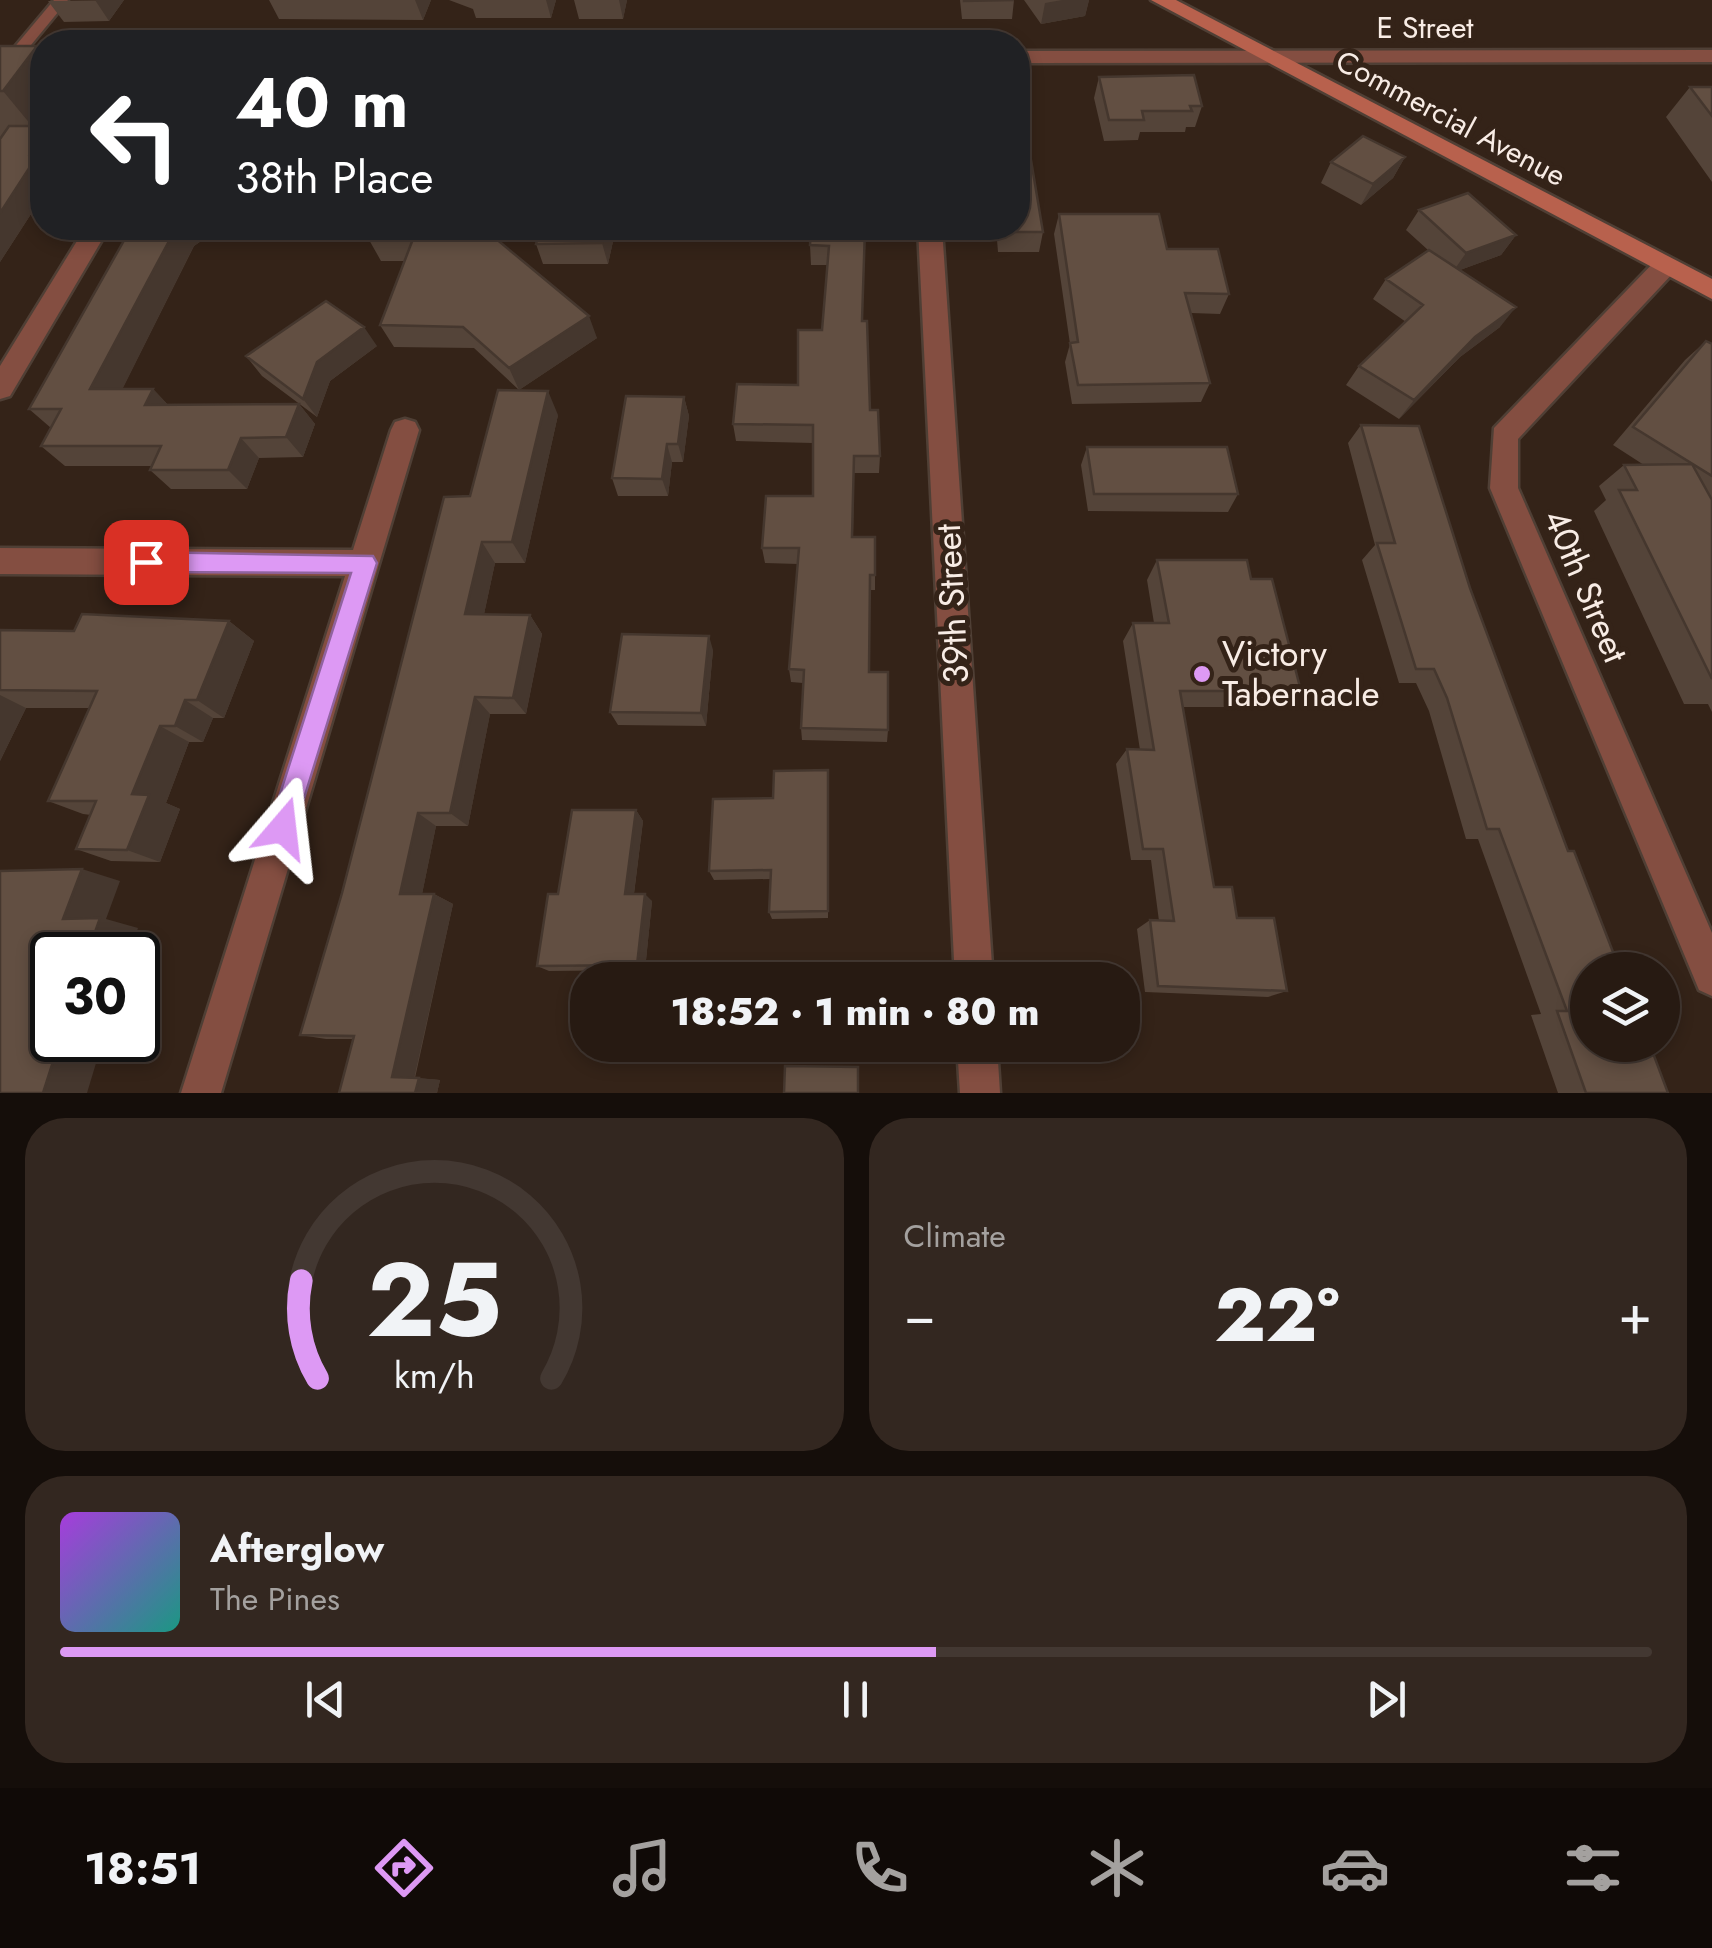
<!DOCTYPE html>
<html lang="en">
<head>
<meta charset="utf-8">
<style>
  body { margin:0; font-family:Jost,sans-serif; background:#332720; color:#f1f3f6; height:100vh; display:flex; flex-direction:column; font-size:38px; white-space:nowrap }
  * { box-sizing:border-box; margin:0 }
  p { font-size:32px; color:#a4a19f }
  .icon { flex:none; width:55px; height:55px; fill:none; stroke:currentColor; stroke-width:2; stroke-linecap:round; stroke-linejoin:round }
  .map { position:relative; height:1093px; overflow:hidden }
  .panel { display:flex; flex-direction:column; gap:25px; padding:25px; background:#150e0a; flex:1 }
  .panel>* { flex:none }
  .guide { position:absolute; left:30px; top:30px; width:1000px; height:210px; border-radius:40px; box-shadow:0 5px 15px #0003,0 0 0 2px #433832; background:#202124; color:#fff; overflow:hidden }
  .fabs { position:absolute; left:1570px; top:952px; display:grid; gap:20px }
  .fabs a { display:grid; place-items:center; width:110px; height:110px; border-radius:50%; background:#271a12; box-shadow:0 5px 15px #0003,0 0 0 2px #433832; font-size:50px }
  .speed { position:absolute; left:30px; top:932px; display:flex; gap:20px; font-size:50px; font-weight:700; text-align:center }
  .speed>* { display:grid; place-content:center; width:130px; height:130px; border-radius:50%; background:#271a12; box-shadow:0 5px 15px #0003,0 0 0 2px #433832; line-height:1 }
  .speed .limit { border:5px solid #111; border-radius:15px; background:#fff; color:#111 }
  .pin { position:absolute; display:grid; place-items:center; width:85px; height:85px; color:#fff; margin:-42px; border-radius:20px; box-shadow:0 5px 15px #0006 }
  .me { position:absolute; width:110px; margin:-55px; rotate:17deg; stroke-linejoin:round; filter:drop-shadow(0 0 8px #0008) }
  .turn { display:flex; align-items:center; gap:35px; height:210px; padding:0 40px; font-size:45px }
  .turn .icon { width:130px; height:130px; stroke-width:2.5 }
  .turn b { display:block; font-size:70px; line-height:85px }
  .big { font-size:75px; font-weight:800; line-height:1.1 }
  .panel .card { flex:1; display:flex; flex-direction:column; justify-content:center; gap:15px; min-width:0; padding:0 35px; border-radius:40px; background:#332720 }
  .panel .dial { align-items:center; gap:0 }
  .dial svg { height:260px; overflow:visible; fill:none; stroke:#433832; stroke-width:7; stroke-linecap:round; text-anchor:middle }
  .dial text { fill:#f1f3f6; stroke:none }
  .song { display:flex; align-items:center; gap:30px }
  .cover { width:120px; height:120px; border-radius:15px; background:linear-gradient(135deg,hsl(280 70% 55%),hsl(170 70% 35%)) }
  .played { height:10px; border-radius:5px; background:linear-gradient(90deg,#dd99f4 55%,#433832 55%) }
  .keys { display:flex; justify-content:space-around; direction:ltr }
  .heat { display:flex; justify-content:space-between; align-items:center; font-size:55px; direction:ltr }
  .panel .tiles { flex:1; display:grid; gap:25px; grid-template-columns:1fr 1fr }
  .card:last-child { grid-column:span 2 }
  .trip { position:absolute; left:570px; top:962px; width:570px; height:100px; border-radius:40px; background:#271a12; box-shadow:0 5px 15px #0003,0 0 0 2px #433832; font-weight:800; line-height:100px; text-align:center }
  .menu { display:flex; height:160px; justify-content:space-around; align-items:center; background:#100a07; color:#a4a19f }
  .menu .icon { width:70px; height:70px }
  .menu .current { color:#dd99f4 }
  .menu b { font-size:45px; color:#f1f3f6 }
  .map>svg:first-child { display:block }
  .lines { fill:none; stroke-linecap:round; stroke-linejoin:round }
  .lane-casing { stroke:#4f3f35; stroke-width:5 }
  .street-casing { stroke:#4f3f35; stroke-width:5 }
  .secondary-casing { stroke:#4f3f35; stroke-width:5 }
  .lane { fill:#844e41; fill-rule:evenodd }
  .street { fill:#844e41; fill-rule:evenodd }
  .secondary { fill:#b8614d; fill-rule:evenodd }
  .wall { fill:#544439 }
  .shaded-wall { fill:#45372e }
  .building { fill:#624f42; stroke:#45372e; stroke-width:2.5 }
  .route { fill:#dd99f4; stroke:#90639f; stroke-width:2.5 }
  .poi-dot { fill:#dd99f4; stroke:#342318; stroke-width:4 }
  .labels { text-anchor:middle; dominant-baseline:central; stroke-width:10; stroke-linejoin:round; paint-order:stroke }
  .far-street-label { font-size:30px; fill:#f8ece5; stroke:#342318 }
  .street-label { font-size:35px; fill:#f8ece5; stroke:#342318 }
  .poi-label { font-size:35px; fill:#f8ece5; stroke:#342318; text-anchor:start }
</style>
</head>
<body>
<div class="map">
<svg width="1712" height="1093" viewBox="0 0 1712 1093">
  <rect width="100%" height="100%" fill="#342318"/>
  <g class="lines">
    <defs>
      <path id="lane" d="M 54,0 L 68,0 L 17,62 L 7,62 L 7,56 Z"/>
      <path id="street" d="M 1712,50 L 1712,62 L 1018,63 L 1018,51 Z
        M 85,228 L 109,228 L 10,396 L 0,399 L 0,366 Z
        M 918,228 L 942,228 L 993,980 L 955,980 Z
        M 1666,256 L 1678,265 L 1675,271 L 1518,439 L 1518,488 L 1712,933 L 1712,996 L 1699,990 L 1490,488 L 1494,428 L 1657,259 Z
        M 405,419 L 415,422 L 419,430 L 221,1093 L 181,1093 L 345,576 L 0,574 L 0,548 L 353,550 L 391,430 L 395,422 Z
        M 957,1045 L 997,1045 L 1000,1093 L 960,1093 Z"/>
      <path id="secondary" d="M 1151,0 L 1176,0 L 1712,279 L 1712,299 Z"/>
    </defs>
    <use href="#lane" class="lane-casing"/>
    <use href="#street" class="street-casing"/>
    <use href="#secondary" class="secondary-casing"/>
    <use href="#lane" class="lane"/>
    <use href="#street" class="street"/>
    <use href="#secondary" class="secondary"/>
  </g>
  <path class="wall" d="M 124,0 L 109,21 L 64,22 L 48,1 Z
    M 269,0 L 431,0 L 423,20 L 279,19 Z
    M 449,0 L 556,0 L 551,18 L 476,18 L 473,9 Z
    M 574,0 L 627,0 L 623,19 L 579,19 Z
    M 960,0 L 1014,0 L 1012,19 L 962,19 Z
    M 1024,0 L 1089,0 L 1085,16 L 1041,24 Z
    M 0,46 L 37,46 L 42,54 L 42,197 L 0,262 Z
    M 1099,77 L 1202,106 L 1195,127 L 1186,127 L 1185,132 L 1140,132 L 1138,140 L 1104,141 L 1094,98 Z
    M 1690,87 L 1712,87 L 1712,182 L 1666,117 Z
    M 1405,157 L 1393,178 L 1361,205 L 1321,183 L 1331,162 Z
    M 1419,210 L 1516,235 L 1501,255 L 1460,270 L 1500,327 L 1460,357 L 1399,419 L 1346,385 L 1359,366 L 1406,322 L 1373,299 L 1386,279 L 1428,250 L 1406,230 Z
    M 1059,214 L 1167,249 L 1229,294 L 1220,314 L 1191,313 L 1210,383 L 1201,402 L 1072,404 L 1065,362 L 1070,344 L 1054,234 Z
    M 131,228 L 341,228 L 304,228 L 299,239 L 204,239 L 194,246 L 122,389 L 153,389 L 168,405 L 299,404 L 315,424 L 303,457 L 259,458 L 247,489 L 171,489 L 150,470 L 152,466 L 65,466 L 41,446 L 51,428 L 29,409 Z
    M 483,228 L 597,338 L 519,390 L 474,348 L 394,347 L 380,325 L 404,261 L 381,261 L 368,238 Z
    M 616,228 L 608,264 L 543,264 L 536,244 Z
    M 866,228 L 862,321 L 870,410 L 880,456 L 879,473 L 854,473 L 853,537 L 875,575 L 875,590 L 869,590 L 869,672 L 888,730 L 887,742 L 802,740 L 801,728 L 803,683 L 791,682 L 789,669 L 798,564 L 765,563 L 762,548 L 813,496 L 813,443 L 736,441 L 733,424 L 798,385 L 822,330 L 827,265 L 811,265 L 810,245 Z
    M 996,228 L 1018,228 L 1043,232 L 1039,252 L 998,252 Z
    M 1706,341 L 1712,344 L 1712,712 L 1708,704 L 1684,704 L 1594,511 L 1606,500 L 1599,486 L 1624,465 L 1644,465 L 1613,445 L 1685,360 Z
    M 377,346 L 330,381 L 317,417 L 262,376 L 246,356 Z
    M 684,397 L 689,416 L 683,462 L 672,462 L 668,496 L 618,496 L 612,478 Z
    M 558,415 L 525,563 L 495,563 L 484,614 L 530,615 L 542,634 L 526,714 L 490,714 L 468,826 L 436,826 L 422,894 L 434,894 L 453,904 L 415,1078 L 440,1080 L 437,1093 L 339,1093 L 353,1039 L 326,1039 L 300,1035 L 470,496 Z
    M 1361,425 L 1470,588 L 1568,851 L 1668,1093 L 1558,1093 L 1531,1015 L 1541,1014 L 1478,839 L 1466,839 L 1429,711 L 1416,683 L 1399,683 L 1362,560 L 1375,545 L 1348,443 Z
    M 1087,447 L 1238,494 L 1228,512 L 1088,511 L 1081,465 Z
    M 1157,560 L 1251,579 L 1301,691 L 1284,707 L 1183,707 L 1214,887 L 1287,991 L 1268,997 L 1145,992 L 1137,929 L 1150,920 L 1159,921 L 1151,860 L 1131,860 L 1116,764 L 1127,749 L 1140,750 L 1123,641 L 1133,623 L 1154,623 L 1147,580 Z
    M 229,621 L 254,641 L 224,718 L 213,718 L 203,742 L 189,742 L 166,803 L 180,809 L 160,862 L 111,861 L 76,849 L 91,815 L 83,814 L 48,801 L 89,708 L 26,708 L 0,761 L 0,630 L 74,631 Z
    M 713,650 L 706,726 L 618,725 L 610,712 Z
    M 829,781 L 828,918 L 772,919 L 769,912 L 771,879 L 714,880 L 709,871 L 773,798 Z
    M 636,810 L 643,821 L 634,894 L 652,901 L 645,970 L 549,971 L 537,966 L 558,894 Z"/>
  <path class="shaded-wall" d="M 95,0 L 124,0 L 109,21 Z
    M 415,0 L 431,0 L 423,20 Z
    M 546,0 L 556,0 L 551,18 Z
    M 619,0 L 627,0 L 623,19 Z
    M 1062,0 L 1089,0 L 1085,16 L 1041,24 L 1045,3 Z
    M 37,46 L 42,54 L 42,197 L 0,262 L 0,213 L 30,154 L 41,137 L 3,91 Z
    M 1405,157 L 1393,178 L 1361,205 L 1373,184 Z
    M 176,228 L 195,228 L 204,239 L 194,246 L 112,410 L 90,389 Z
    M 291,228 L 303,228 L 299,239 Z
    M 606,228 L 616,228 L 608,264 L 602,243 Z
    M 1516,235 L 1501,255 L 1452,273 L 1466,253 Z
    M 1516,307 L 1500,327 L 1460,357 L 1399,419 L 1414,400 L 1475,337 Z
    M 589,316 L 597,338 L 519,390 L 509,368 Z
    M 364,327 L 377,346 L 330,381 L 317,417 L 303,399 L 317,362 Z
    M 153,389 L 173,410 L 145,405 Z
    M 548,391 L 558,415 L 525,563 L 512,542 Z
    M 684,397 L 689,416 L 683,462 L 678,444 Z
    M 299,404 L 315,424 L 303,457 L 286,437 Z
    M 241,438 L 259,458 L 247,489 L 228,470 Z
    M 667,444 L 672,462 L 668,496 L 662,479 Z
    M 482,542 L 495,563 L 480,633 L 465,614 Z
    M 530,615 L 542,634 L 526,714 L 513,698 Z
    M 229,621 L 254,641 L 224,718 L 197,700 Z
    M 709,636 L 713,650 L 706,726 L 701,713 Z
    M 0,695 L 26,708 L 0,761 Z
    M 475,697 L 490,714 L 468,826 L 450,813 Z
    M 185,700 L 213,718 L 203,742 L 175,726 Z
    M 160,726 L 189,742 L 166,803 L 180,809 L 160,862 L 127,850 L 132,794 Z
    M 828,770 L 829,781 L 828,918 Z
    M 636,810 L 643,821 L 633,901 L 625,894 Z
    M 418,813 L 436,826 L 420,904 L 400,894 Z
    M 82,869 L 120,881 L 106,919 L 138,928 L 129,955 L 87,955 L 63,919 Z
    M 434,894 L 453,904 L 414,1079 L 392,1077 Z
    M 645,894 L 652,901 L 645,970 L 637,965 Z
    M 60,1040 L 103,1040 L 87,1093 L 43,1093 Z
    M 419,1078 L 440,1080 L 437,1093 L 415,1093 Z"/>
  <path class="building" d="M 964,0 L 1014,0 L 964,1 Z
    M 0,46 L 37,46 L 3,91 L 0,91 Z
    M 1194,75 L 1202,106 L 1190,106 L 1192,111 L 1142,111 L 1144,120 L 1109,120 L 1099,77 Z
    M 1018,82 L 1043,232 L 1002,232 L 1001,228 L 1018,228 Z
    M 1690,87 L 1712,87 L 1712,116 Z
    M 9,126 L 42,126 L 42,135 L 30,154 L 39,153 L 0,213 L 0,139 Z
    M 1363,136 L 1405,157 L 1373,184 L 1331,162 Z
    M 1468,193 L 1516,235 L 1466,253 L 1419,210 Z
    M 1059,214 L 1159,214 L 1167,249 L 1218,249 L 1229,294 L 1185,293 L 1210,383 L 1078,385 L 1070,343 L 1078,342 Z
    M 131,228 L 176,228 L 90,389 L 153,389 L 145,405 L 299,404 L 286,437 L 241,438 L 228,470 L 150,470 L 161,446 L 41,446 L 61,409 L 29,409 Z
    M 373,228 L 483,228 L 589,316 L 509,368 L 463,327 L 380,325 L 413,239 L 368,238 Z
    M 540,228 L 606,228 L 602,243 L 536,244 Z
    M 811,228 L 865,228 L 862,321 L 867,321 L 870,410 L 878,410 L 880,456 L 854,456 L 852,537 L 875,537 L 875,575 L 870,575 L 869,672 L 888,672 L 888,730 L 801,728 L 804,670 L 789,669 L 799,548 L 762,548 L 766,496 L 813,496 L 813,425 L 733,424 L 737,384 L 798,385 L 798,330 L 822,330 L 829,246 L 810,245 Z
    M 1429,250 L 1516,307 L 1475,337 L 1414,400 L 1359,366 L 1423,305 L 1386,279 Z
    M 326,301 L 364,327 L 317,362 L 303,399 L 246,356 Z
    M 1706,341 L 1712,344 L 1712,476 L 1633,427 Z
    M 498,390 L 548,391 L 512,542 L 482,542 L 465,614 L 530,615 L 513,698 L 475,697 L 450,813 L 418,813 L 400,894 L 434,894 L 392,1077 L 419,1078 L 415,1093 L 339,1093 L 354,1036 L 300,1035 L 342,893 L 444,497 L 470,496 Z
    M 626,396 L 684,397 L 678,444 L 667,444 L 662,479 L 612,478 Z
    M 1361,425 L 1419,426 L 1470,588 L 1568,851 L 1574,851 L 1620,970 L 1588,970 L 1588,1045 L 1650,1045 L 1668,1093 L 1586,1093 L 1557,1011 L 1567,1011 L 1499,829 L 1487,829 L 1447,698 L 1434,669 L 1416,669 L 1377,543 L 1395,543 Z
    M 1087,447 L 1227,447 L 1238,494 L 1094,494 Z
    M 1692,464 L 1712,500 L 1712,679 L 1619,490 L 1637,490 L 1624,465 Z
    M 1157,560 L 1247,560 L 1251,579 L 1272,579 L 1301,691 L 1180,691 L 1214,887 L 1232,887 L 1237,918 L 1274,918 L 1287,991 L 1158,986 L 1150,920 L 1174,921 L 1163,849 L 1143,849 L 1127,749 L 1154,750 L 1133,623 L 1169,623 Z
    M 82,614 L 229,621 L 197,700 L 185,700 L 175,726 L 160,726 L 132,794 L 149,795 L 127,850 L 76,849 L 96,801 L 48,801 L 97,691 L 0,690 L 0,630 L 74,631 Z
    M 622,634 L 709,636 L 701,713 L 610,712 Z
    M 828,770 L 828,911 L 769,912 L 771,870 L 709,871 L 713,799 L 773,798 L 774,771 Z
    M 572,810 L 636,810 L 625,894 L 645,894 L 637,965 L 537,966 L 548,894 L 558,894 Z
    M 82,869 L 63,919 L 100,918 L 87,955 L 52,955 L 52,1040 L 60,1040 L 43,1093 L 0,1093 L 0,871 Z
    M 785,1066 L 858,1067 L 858,1093 L 784,1093 Z"/>
  <path class="route" d="M 146,552 L 373,556 L 377,563 L 292,837 L 283,841 L 273,837 L 269,828 L 351,573 L 146,572 L 135,562 Z"/>
  <circle class="poi-dot" cx="1202" cy="674" r="10"/>
  <g class="labels">
    <g class="far-street-label">
      <text x="1425" y="27">E Street</text>
      <text transform="translate(1451 118) rotate(28)">Commercial Avenue</text>
    </g>
    <g class="street-label">
      <text transform="translate(1586 586) rotate(67)">40th Street</text>
      <text transform="translate(952 604) rotate(-93)">39th Street</text>
    </g>
    <g class="poi-label">
      <text x="1222" y="654">Victory<tspan x="1222" dy="40">Tabernacle</tspan></text>
    </g>
  </g>
</svg>
<div class="fabs">
<a><svg class="icon" aria-label="layers" viewBox="0 0 24 24"><path d="M12 4l9 5-9 5-9-5zM3 14l9 5 9-5"/></svg></a>
</div>
<div class="speed"><div class="limit">30</div></div>
<div class="pin" style="left:146px;top:562px;background:#d93025"><svg class="icon" aria-label="arrive" viewBox="0 0 24 24"><path d="M6 21V4h12l-3 4 3 4H6"/></svg></div>
<svg class="me" style="left:283px;top:828px" viewBox="-20 -20 40 40"><path d="M0-17L14 15 0 8-14 15z" fill="#dd99f4" stroke="#fff" stroke-width="4"/></svg>
<div class="trip">18:52 · 1 min · 80 m</div>
<div class="guide">
<div class="turn"><svg class="icon" aria-label="left" viewBox="0 0 24 24"><path d="M17 20v-9H6M10 6l-5 5 5 5"/></svg><div><b>40 m</b>38th Place</div></div>
</div>
</div>
<section class="panel">
<div class="tiles">
<div class="card dial"><svg viewBox="0 0 100 80">
<path d="M14 69A42 42 0 1 1 86 69"/>
<path d="M14 69A42 42 0 0 1 9 39" stroke="#dd99f4"/>
<text x="50" y="56" font-size="32" font-weight="700">25</text>
<text x="50" y="72" font-size="11">km/h</text>
</svg></div>
<div class="card"><p>Climate</p>
<div class="heat"><a>−</a><b class="big">22°</b><a>+</a></div>
</div>
<div class="card">
<div class="song"><i class="cover"></i><div><b>Afterglow</b><p>The Pines</p></div></div>
<div class="played"></div>
<div class="keys"><svg class="icon" aria-label="previous" viewBox="0 0 24 24"><path d="M18 5L8 12l10 7zM5 5v14"/></svg><svg class="icon" aria-label="pause" viewBox="0 0 24 24"><path d="M8 5v14M16 5v14"/></svg><svg class="icon" aria-label="next" viewBox="0 0 24 24"><path d="M6 5l10 7-10 7zM19 5v14"/></svg></div>
</div>
</div>
</section>
<nav class="menu">
<b>18:51</b>
<svg class="icon current" aria-label="directions" viewBox="0 0 24 24"><path d="M12 3l9 9-9 9-9-9zM9 14v-3h6M13 9l2 2-2 2"/></svg>
<svg class="icon" aria-label="music" viewBox="0 0 24 24"><path d="M9 18V5l10-2v13"/><circle cx="6" cy="18" r="3"/><circle cx="16" cy="16" r="3"/></svg>
<svg class="icon" aria-label="phone" viewBox="0 0 24 24"><path d="M5 4h4l2 5-3 2q2 4 5 5l2-3 5 2v4C11 20 4 13 5 4z"/></svg>
<svg class="icon" aria-label="climate" viewBox="0 0 24 24"><path d="M12 3v18M4 7l16 10M4 17L20 7"/></svg>
<svg class="icon" aria-label="car" viewBox="0 0 24 24"><path d="M5 17H2v-5l4-1 3-4h7l3 4 3 1v5h-3M9 17h6M6 11h13"/><circle cx="7" cy="17" r="2"/><circle cx="17" cy="17" r="2"/></svg>
<svg class="icon" aria-label="filters" viewBox="0 0 24 24"><path d="M4 7h16M4 17h16"/><circle cx="9" cy="7" r="2"/><circle cx="15" cy="17" r="2"/></svg>
</nav>
</body>
</html>
